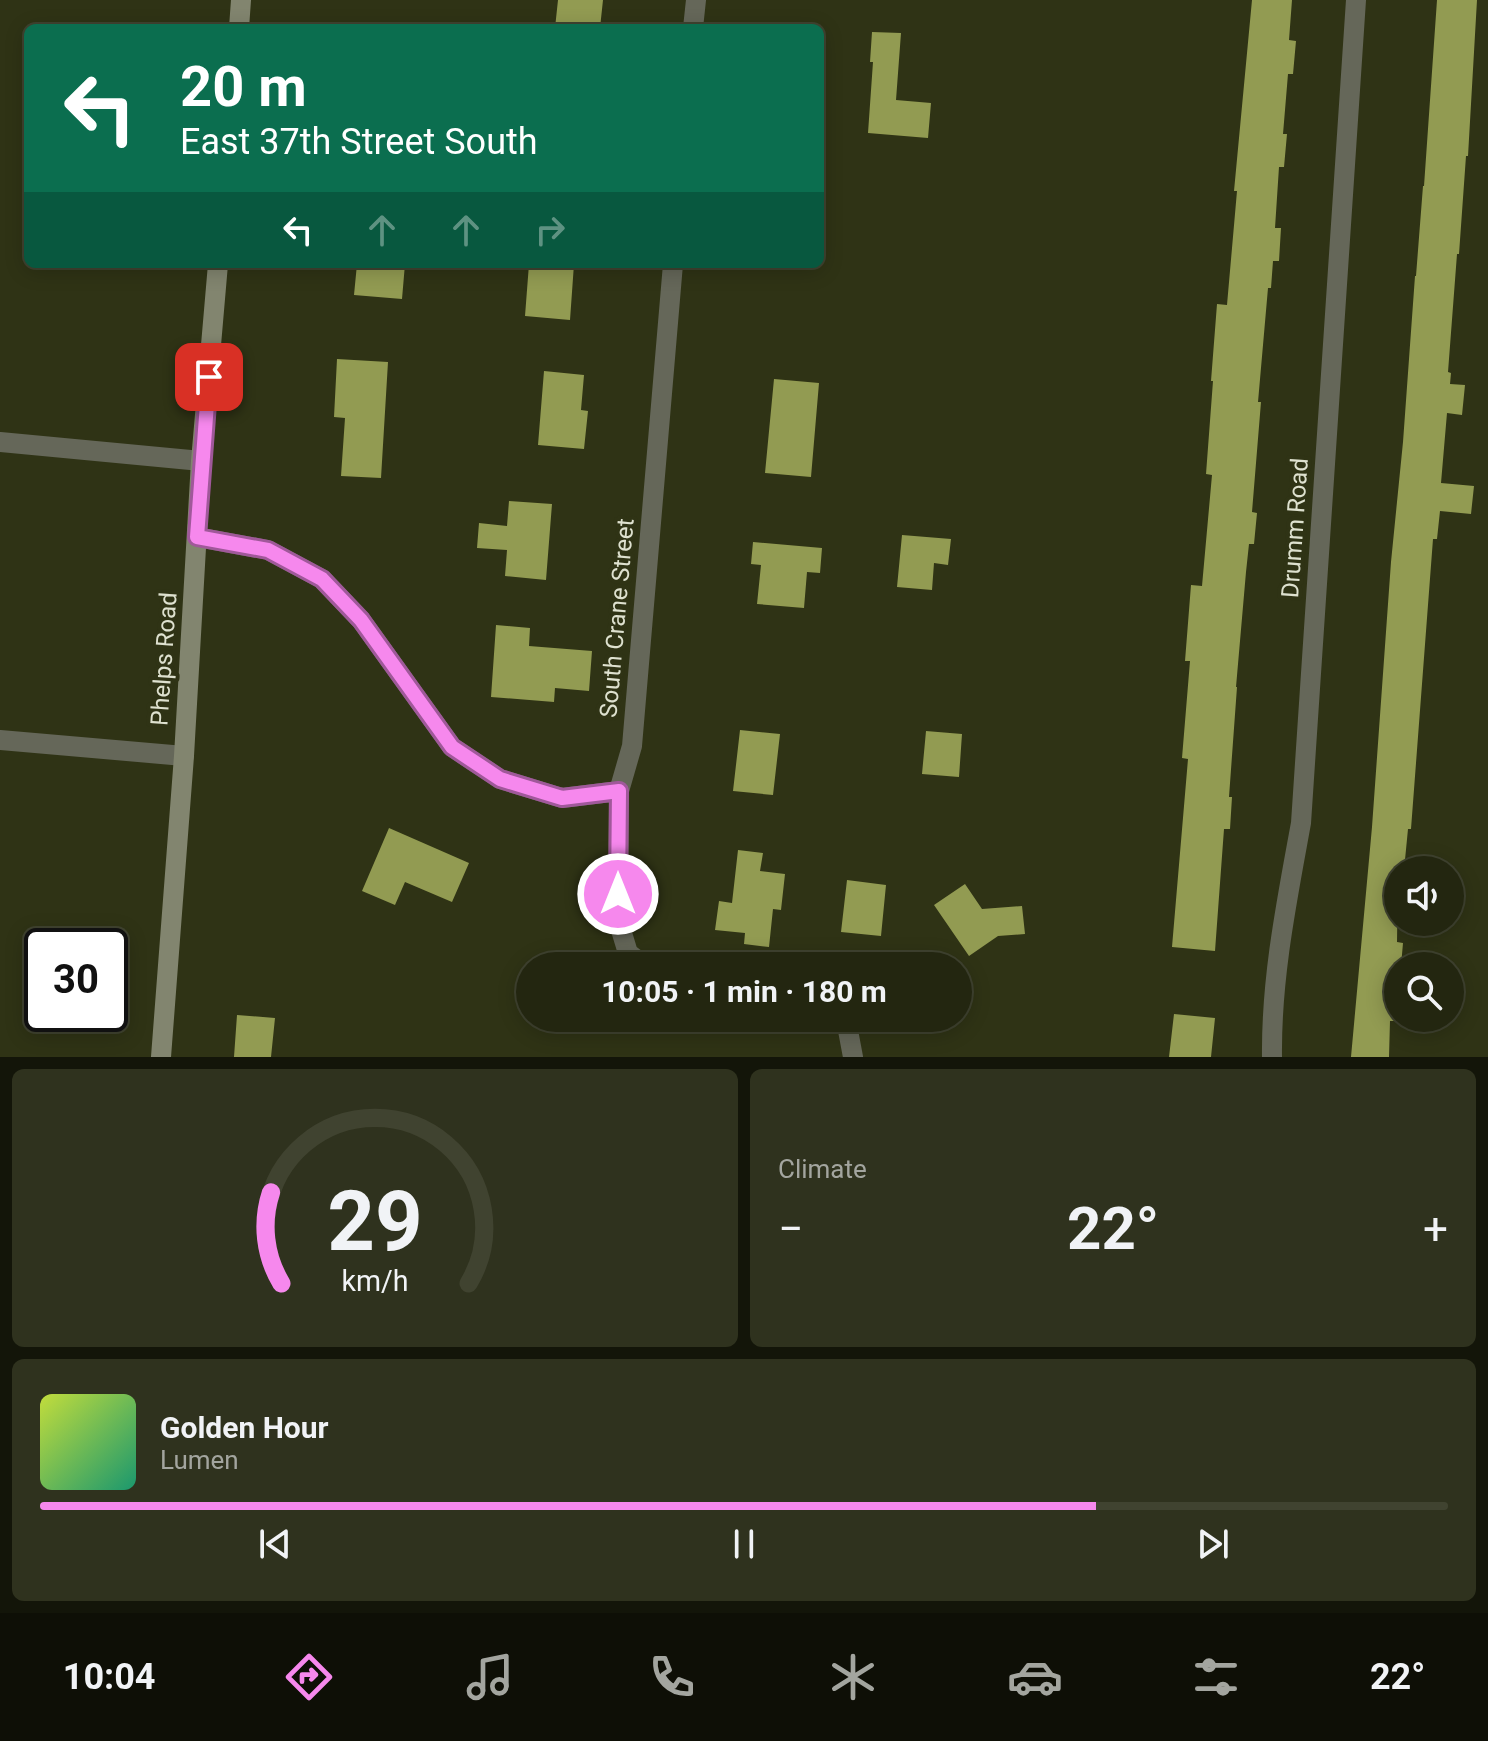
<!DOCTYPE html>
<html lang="en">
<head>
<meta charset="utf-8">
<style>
  body { margin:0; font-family:Roboto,sans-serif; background:#2f321e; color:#f1f3f6; height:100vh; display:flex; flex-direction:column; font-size:30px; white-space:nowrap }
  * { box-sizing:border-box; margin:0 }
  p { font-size:26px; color:#a3a59f }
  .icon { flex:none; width:44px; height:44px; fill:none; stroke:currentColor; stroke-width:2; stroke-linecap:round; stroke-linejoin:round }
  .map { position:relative; height:1057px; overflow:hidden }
  .side { display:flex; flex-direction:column; gap:12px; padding:12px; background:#131509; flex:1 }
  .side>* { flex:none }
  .banner { position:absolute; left:24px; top:24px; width:800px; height:244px; border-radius:12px; box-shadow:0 4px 20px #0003,0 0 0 2px #404330; background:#0b6e4f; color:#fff; overflow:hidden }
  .buttons { position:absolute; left:1384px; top:856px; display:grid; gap:16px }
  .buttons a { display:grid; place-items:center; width:80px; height:80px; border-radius:50%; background:#232610; box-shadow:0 4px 20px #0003,0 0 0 2px #404330; font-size:40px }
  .speed { position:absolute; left:24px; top:928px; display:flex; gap:16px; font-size:40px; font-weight:700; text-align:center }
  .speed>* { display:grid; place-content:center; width:104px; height:104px; border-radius:50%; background:#232610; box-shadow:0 4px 20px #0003,0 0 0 2px #404330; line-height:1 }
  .speed .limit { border:4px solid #111; border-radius:12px; background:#fff; color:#111 }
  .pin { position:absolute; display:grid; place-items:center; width:68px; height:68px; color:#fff; margin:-34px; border-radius:16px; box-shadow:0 4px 12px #0006 }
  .me { position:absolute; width:88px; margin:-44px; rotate:0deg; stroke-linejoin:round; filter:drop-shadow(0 0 6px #0008) }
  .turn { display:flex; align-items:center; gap:28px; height:168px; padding:0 24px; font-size:36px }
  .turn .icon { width:104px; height:104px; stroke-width:2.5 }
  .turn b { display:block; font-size:56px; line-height:68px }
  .lanes { display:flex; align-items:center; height:76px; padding:0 24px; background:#0003; justify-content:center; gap:40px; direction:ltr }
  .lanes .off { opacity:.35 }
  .big { font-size:60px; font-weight:700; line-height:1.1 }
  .side .card { flex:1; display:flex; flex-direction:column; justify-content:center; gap:12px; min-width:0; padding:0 28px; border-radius:12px; background:#2f321e }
  .side .dial { align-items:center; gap:0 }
  .dial svg { height:208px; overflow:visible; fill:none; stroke:#404330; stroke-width:7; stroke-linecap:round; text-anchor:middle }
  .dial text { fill:#f1f3f6; stroke:none }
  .song { display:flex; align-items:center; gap:24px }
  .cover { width:96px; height:96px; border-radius:12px; background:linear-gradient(135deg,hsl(70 70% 55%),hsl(160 70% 35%)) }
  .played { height:8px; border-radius:4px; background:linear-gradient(90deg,#f688ed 75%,#404330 75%) }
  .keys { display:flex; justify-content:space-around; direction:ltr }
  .heat { display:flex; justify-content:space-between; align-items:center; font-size:44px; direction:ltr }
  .side .tiles { flex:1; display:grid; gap:12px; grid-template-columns:1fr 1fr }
  .card:last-child { grid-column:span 2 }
  .trip { position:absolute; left:516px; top:952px; width:456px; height:80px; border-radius:40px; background:#232610; box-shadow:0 4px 20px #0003,0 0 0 2px #404330; font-weight:700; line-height:80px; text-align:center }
  .menu { display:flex; height:128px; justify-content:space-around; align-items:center; background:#0e0f06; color:#a3a59f }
  .menu .icon { width:56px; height:56px }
  .menu .on { color:#f688ed }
  .menu b { font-size:36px; color:#f1f3f6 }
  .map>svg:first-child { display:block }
  .building { fill:#929b52 }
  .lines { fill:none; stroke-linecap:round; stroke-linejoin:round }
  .street { stroke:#656759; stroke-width:20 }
  .secondary { stroke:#82856f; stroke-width:20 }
  .route-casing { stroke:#a0589a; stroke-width:20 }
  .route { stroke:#f688ed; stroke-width:14 }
  .labels { text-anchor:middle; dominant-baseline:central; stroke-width:8; stroke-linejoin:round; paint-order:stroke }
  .street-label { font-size:24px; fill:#dee1cf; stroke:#2f3315 }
</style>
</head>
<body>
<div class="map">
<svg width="1488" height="1057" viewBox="0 0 1488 1057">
  <rect width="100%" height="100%" fill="#2f3315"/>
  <path class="building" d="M 558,0 L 603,0 L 600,28 L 555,28 Z
    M 1252,0 L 1292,0 L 1289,40 L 1296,41 L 1293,74 L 1288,74 L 1283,134 L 1287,134 L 1284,167 L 1279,167 L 1275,228 L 1281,228 L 1279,261 L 1273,261 L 1271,288 L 1268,288 L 1258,402 L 1261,402 L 1252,512 L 1257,513 L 1254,544 L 1249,544 L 1246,572 L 1236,687 L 1237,687 L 1229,797 L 1232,797 L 1230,829 L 1224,829 L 1215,951 L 1172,947 L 1188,759 L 1182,758 L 1190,661 L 1185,661 L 1191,585 L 1202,586 L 1212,475 L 1206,474 L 1213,381 L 1211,381 L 1217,304 L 1227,305 L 1237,191 L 1234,191 Z
    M 1437,0 L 1477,0 L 1468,156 L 1466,156 L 1459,254 L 1457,254 L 1448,372 L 1451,373 L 1450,384 L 1465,385 L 1462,415 L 1447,413 L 1441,483 L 1474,486 L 1471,514 L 1440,511 L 1437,539 L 1433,539 L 1411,829 L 1408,829 L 1404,870 L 1398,870 L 1397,942 L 1403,943 L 1401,966 L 1398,966 L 1395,1021 L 1390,1021 L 1389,1057 L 1351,1057 L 1372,827 L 1391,562 L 1403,442 L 1415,276 L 1416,276 L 1423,186 L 1424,186 Z
    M 872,32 L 901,33 L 896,100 L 931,103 L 928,138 L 868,133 L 873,62 L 870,62 Z
    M 357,264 L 405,264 L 402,299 L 354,295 Z
    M 529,264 L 574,264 L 570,320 L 525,316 Z
    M 337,359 L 388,362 L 381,478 L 341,476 L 345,418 L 334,417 Z
    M 544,371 L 584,375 L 581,410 L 588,411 L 584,449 L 538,445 Z
    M 774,379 L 819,383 L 811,477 L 765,473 Z
    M 509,501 L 552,504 L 546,580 L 505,576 L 507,550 L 477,548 L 479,523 L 507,526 Z
    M 902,535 L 951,539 L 948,565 L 934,563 L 932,590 L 897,587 Z
    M 753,542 L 822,548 L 820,573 L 807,572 L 804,608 L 757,604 L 761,565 L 751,564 Z
    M 496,625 L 530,628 L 529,646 L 592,651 L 589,691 L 555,688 L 554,702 L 491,697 Z
    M 740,730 L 780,734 L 773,795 L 733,791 Z
    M 926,731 L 962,734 L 959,777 L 922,774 Z
    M 389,828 L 469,863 L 452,902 L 405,882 L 395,905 L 362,891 Z
    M 738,850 L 763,853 L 760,871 L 785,874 L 781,910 L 773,909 L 769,947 L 744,944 L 745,933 L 715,930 L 719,901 L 732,903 Z
    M 847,880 L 886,885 L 881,936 L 841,932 Z
    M 965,884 L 982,909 L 1022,906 L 1025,934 L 998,936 L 969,956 L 934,905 Z
    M 1174,1014 L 1215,1018 L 1211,1057 L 1169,1057 Z
    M 237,1015 L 275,1018 L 271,1057 L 234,1057 Z"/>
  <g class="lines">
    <path class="street" d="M 693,28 L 696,0
      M 0,442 L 201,461
      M 197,537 L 268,550 L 322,579 L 361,620 L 452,747 L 500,779 L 562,798 L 619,791
      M 0,740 L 184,756
      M 645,966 L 628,953 L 618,920 L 619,791 L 632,746 L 673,264
      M 842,1018 L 847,1025 L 853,1057
      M 1272,1057 C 1271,978 1287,900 1301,823 L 1356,0"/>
    <path class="secondary" d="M 239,28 L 241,0
      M 161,1057 L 184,756 L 201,461 L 218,264"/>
  </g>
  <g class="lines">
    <defs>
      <path id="route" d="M 209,377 L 197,537 L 268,550 L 322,579 L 361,620 L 452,747 L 500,779 L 562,798 L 619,791 L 618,894"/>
    </defs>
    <use href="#route" class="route-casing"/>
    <use href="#route" class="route"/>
  </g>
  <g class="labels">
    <g class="street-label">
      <text transform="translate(1295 528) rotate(-86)">Drumm Road</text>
      <text transform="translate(617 618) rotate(-85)">South Crane Street</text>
      <text transform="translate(164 659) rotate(-86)">Phelps Road</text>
    </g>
  </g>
</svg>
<div class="buttons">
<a><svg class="icon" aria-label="sound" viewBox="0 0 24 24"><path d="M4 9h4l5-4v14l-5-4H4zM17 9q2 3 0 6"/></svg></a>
<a><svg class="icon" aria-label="search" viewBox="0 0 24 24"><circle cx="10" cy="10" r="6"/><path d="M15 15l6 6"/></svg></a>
</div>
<div class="speed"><div class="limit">30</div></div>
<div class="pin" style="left:209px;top:377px;background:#d93025"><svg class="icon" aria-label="arrive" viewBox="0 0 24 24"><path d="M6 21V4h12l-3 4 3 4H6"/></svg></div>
<svg class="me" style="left:618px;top:894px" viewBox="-20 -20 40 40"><circle r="17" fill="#f688ed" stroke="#fff" stroke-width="3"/><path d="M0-11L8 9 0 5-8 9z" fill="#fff"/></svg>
<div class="trip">10:05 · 1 min · 180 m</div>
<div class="banner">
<div class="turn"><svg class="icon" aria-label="left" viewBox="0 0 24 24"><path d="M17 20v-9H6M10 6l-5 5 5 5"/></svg><div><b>20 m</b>East 37th Street South</div></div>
<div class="lanes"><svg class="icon" aria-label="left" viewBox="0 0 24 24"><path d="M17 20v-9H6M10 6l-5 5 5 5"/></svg><svg class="icon off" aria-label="ahead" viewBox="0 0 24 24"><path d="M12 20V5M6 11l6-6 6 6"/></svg><svg class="icon off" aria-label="ahead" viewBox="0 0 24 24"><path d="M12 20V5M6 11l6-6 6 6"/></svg><svg class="icon off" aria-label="right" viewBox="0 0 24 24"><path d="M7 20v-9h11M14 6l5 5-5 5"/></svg></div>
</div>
</div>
<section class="side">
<div class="tiles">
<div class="card dial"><svg viewBox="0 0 100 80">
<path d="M14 69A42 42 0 1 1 86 69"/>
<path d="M14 69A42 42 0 0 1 10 34" stroke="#f688ed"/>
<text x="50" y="56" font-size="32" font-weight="700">29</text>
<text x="50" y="72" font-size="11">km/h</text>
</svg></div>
<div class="card"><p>Climate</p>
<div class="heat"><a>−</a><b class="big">22°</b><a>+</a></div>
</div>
<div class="card">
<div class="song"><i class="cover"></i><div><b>Golden Hour</b><p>Lumen</p></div></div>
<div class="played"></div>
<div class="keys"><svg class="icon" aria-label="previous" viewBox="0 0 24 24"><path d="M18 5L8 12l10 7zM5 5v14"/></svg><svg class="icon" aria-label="pause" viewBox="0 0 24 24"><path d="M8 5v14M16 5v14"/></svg><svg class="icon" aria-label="next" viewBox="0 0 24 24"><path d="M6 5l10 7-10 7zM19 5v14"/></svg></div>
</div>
</div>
</section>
<nav class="menu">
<b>10:04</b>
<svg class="icon on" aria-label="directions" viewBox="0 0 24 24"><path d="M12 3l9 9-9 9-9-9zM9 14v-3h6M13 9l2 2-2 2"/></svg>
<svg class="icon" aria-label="music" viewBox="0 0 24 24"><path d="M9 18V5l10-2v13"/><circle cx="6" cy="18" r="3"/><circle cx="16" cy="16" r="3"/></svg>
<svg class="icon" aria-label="phone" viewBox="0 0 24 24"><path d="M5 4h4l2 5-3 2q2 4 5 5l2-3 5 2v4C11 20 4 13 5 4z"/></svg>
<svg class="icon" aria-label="climate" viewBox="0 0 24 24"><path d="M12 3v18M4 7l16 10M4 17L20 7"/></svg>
<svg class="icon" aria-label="car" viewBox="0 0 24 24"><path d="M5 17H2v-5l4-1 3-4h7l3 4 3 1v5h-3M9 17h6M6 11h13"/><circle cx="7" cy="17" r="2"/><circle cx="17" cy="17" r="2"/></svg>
<svg class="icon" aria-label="filters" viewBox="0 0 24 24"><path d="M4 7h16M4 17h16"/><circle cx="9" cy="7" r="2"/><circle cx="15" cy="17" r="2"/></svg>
<b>22°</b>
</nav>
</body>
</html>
